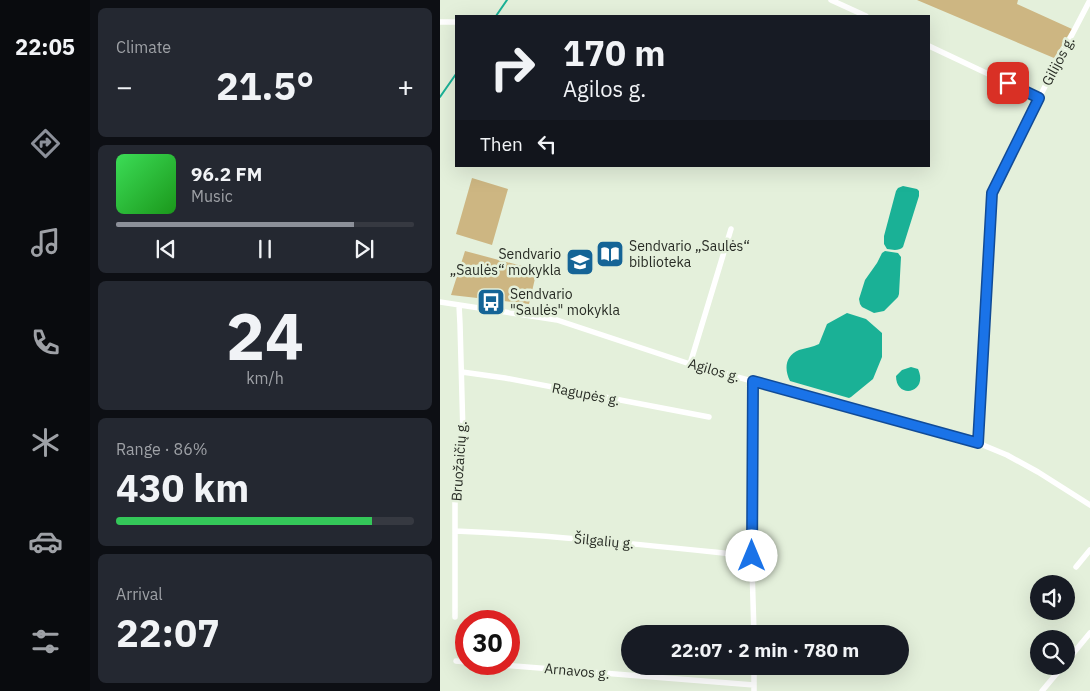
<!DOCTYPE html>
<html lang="en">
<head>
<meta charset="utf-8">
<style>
  body { margin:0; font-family:"IBM Plex Sans",sans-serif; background:#242831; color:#f1f3f6; height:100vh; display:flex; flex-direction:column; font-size:19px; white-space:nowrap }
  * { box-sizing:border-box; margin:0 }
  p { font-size:16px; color:#9ea1a6 }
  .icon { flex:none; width:28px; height:28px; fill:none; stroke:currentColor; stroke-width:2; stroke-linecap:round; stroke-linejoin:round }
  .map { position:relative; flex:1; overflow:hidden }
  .panel { display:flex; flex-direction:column; gap:8px; padding:8px; background:#0d0f14; width:350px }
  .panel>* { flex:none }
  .top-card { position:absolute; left:15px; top:15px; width:475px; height:152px; border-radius:0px; box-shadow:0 5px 20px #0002; background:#171b24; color:#f1f3f6; overflow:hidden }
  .controls { position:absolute; left:590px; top:575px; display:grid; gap:10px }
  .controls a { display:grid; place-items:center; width:45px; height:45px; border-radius:50%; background:#171b24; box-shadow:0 5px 20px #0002; font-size:25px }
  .speed { position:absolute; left:15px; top:610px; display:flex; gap:10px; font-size:25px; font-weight:700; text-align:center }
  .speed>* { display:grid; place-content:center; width:65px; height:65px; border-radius:50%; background:#171b24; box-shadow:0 5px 20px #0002; line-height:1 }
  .speed .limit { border:8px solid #d22; background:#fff; color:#111 }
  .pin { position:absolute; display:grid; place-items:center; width:42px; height:42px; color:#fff; margin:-21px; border-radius:10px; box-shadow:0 2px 8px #0006 }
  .me { position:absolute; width:55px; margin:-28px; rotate:0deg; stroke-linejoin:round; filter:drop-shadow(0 0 4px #0008) }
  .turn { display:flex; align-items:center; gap:18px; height:105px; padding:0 25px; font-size:22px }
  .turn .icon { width:65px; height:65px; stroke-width:2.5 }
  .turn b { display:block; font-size:35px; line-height:42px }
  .then { display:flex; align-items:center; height:48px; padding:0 25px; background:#0003; gap:10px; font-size:19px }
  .big { font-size:38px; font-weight:700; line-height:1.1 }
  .panel .card { flex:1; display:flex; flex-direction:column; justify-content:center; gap:8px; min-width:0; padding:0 18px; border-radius:8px; background:#242831 }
  .panel .dial { align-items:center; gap:0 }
  .dial b { font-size:65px; line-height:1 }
  .song { display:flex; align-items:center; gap:15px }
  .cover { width:60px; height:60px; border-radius:8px; background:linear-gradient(135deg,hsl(130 70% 55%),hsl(120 70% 35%)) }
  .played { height:5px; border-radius:2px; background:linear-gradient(90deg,#8c9099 80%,#363941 80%) }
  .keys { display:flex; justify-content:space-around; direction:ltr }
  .heat { display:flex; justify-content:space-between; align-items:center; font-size:28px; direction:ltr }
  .charge { height:8px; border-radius:4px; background:linear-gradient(90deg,#34c759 86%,#363941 0) }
  .trip { position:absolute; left:181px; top:625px; width:288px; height:50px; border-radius:25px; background:#171b24; box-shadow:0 5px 20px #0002; font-weight:700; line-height:50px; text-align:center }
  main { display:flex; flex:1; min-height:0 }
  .tabs { display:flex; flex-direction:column; width:90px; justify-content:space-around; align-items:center; background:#090b0e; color:#9ea1a6 }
  .tabs .icon { width:35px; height:35px }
  .tabs .current { color:#8c9099 }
  .tabs b { font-size:22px; color:#f1f3f6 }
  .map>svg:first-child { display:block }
  .green { fill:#cdb682 }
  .water { fill:#1ab196 }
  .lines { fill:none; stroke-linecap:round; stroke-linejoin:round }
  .stream { stroke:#1ab196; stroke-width:2 }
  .street { stroke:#fff; stroke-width:5.5 }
  .route-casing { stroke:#114b97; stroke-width:12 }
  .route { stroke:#1a73e8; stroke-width:9 }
  .labels { text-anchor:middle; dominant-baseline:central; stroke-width:5; stroke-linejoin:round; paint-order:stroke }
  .street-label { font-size:14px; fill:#282c25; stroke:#e4f0db }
  .poi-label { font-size:14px; fill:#282c25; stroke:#e4f0db; text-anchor:start }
</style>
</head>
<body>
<main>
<nav class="tabs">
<b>22:05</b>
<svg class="icon current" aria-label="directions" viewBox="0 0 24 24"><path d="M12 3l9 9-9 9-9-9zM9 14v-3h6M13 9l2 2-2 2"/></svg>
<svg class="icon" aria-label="music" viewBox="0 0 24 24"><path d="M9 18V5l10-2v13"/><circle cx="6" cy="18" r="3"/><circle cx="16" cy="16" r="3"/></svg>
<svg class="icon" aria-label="phone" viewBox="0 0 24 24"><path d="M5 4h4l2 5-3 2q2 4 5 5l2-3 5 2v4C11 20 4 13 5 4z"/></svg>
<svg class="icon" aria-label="climate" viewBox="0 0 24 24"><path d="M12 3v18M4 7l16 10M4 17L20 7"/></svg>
<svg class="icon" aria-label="car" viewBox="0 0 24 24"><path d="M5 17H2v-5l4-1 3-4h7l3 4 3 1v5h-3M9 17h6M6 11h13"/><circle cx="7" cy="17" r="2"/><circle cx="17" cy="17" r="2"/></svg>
<svg class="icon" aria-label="filters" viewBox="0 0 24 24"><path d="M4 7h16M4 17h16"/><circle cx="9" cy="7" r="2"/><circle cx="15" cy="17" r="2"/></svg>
</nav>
<section class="panel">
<div class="card"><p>Climate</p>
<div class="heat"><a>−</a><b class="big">21.5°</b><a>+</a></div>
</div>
<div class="card">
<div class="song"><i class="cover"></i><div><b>96.2 FM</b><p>Music</p></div></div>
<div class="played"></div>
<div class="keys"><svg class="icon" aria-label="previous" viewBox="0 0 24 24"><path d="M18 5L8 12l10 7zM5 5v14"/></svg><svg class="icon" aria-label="pause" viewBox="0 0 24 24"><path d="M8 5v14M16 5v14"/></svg><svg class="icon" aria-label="next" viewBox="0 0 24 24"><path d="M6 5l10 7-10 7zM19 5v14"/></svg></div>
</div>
<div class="card dial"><b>24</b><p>km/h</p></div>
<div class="card"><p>Range · 86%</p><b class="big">430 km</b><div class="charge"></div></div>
<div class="card"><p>Arrival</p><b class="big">22:07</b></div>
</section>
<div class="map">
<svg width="650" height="691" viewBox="0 0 650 691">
  <rect width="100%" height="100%" fill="#e4f0db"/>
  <path class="green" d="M 477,0 L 578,0 L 577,4 L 632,29 L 614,58 Z
    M 32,178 L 68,189 L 52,245 L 16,234 Z
    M 25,251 L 97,270 L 89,304 L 11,295 Z"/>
  <path class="water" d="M 463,186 L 477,189 L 479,191 L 479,196 L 463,247 C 459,251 453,250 447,249 L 444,244 L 444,236 L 456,191 L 458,188 Z
    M 445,251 L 458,253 L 461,257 L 459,294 L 458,297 L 444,311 L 434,313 L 422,307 L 420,304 L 419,299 L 425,280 L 437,263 L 442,253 Z
    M 407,313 L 426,319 L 442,333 L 442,357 L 433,379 L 411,397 L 409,398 L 350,381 C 344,369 345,356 359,350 C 365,348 373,347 379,344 L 387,324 Z
    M 471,367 L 478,369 C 489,393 456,400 456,376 L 462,370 Z"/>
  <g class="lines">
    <path class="stream" d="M 56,16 L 67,0
      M 0,97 L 16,74"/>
    <path class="street" d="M 391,0 L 426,16
      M 0,22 L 16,22
      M 489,46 L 599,98
      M 0,302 L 117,320 L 250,364 L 538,443 L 567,455 L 598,472 L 650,505
      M 250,364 L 291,229
      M 22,372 L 65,378 L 269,417
      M 313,381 L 312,567 L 314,634
      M 538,443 L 553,193 L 599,98 L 650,0
      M 15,531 C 115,535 214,546 313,556
      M 636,567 L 650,550
      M 15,617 L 15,490 L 23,434 L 20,324 L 19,305
      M 16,661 L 26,662
      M 626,662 L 650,633
      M 49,664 L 314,685
      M 314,666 L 314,691
      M 602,691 L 623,666"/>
  </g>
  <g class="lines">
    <defs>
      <path id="route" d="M 312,556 L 313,381 L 538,443 L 552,193 L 599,98 L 568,83"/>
    </defs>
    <use href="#route" class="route-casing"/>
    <use href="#route" class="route"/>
  </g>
  <defs>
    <symbol id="library-square" viewBox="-11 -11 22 22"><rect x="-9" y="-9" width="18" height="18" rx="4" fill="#156496" stroke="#e4f0db"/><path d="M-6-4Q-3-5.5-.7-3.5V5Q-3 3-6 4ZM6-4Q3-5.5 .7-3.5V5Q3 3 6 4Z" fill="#fff"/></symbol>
    <symbol id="school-square" viewBox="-11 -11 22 22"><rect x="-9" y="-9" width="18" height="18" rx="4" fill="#156496" stroke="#e4f0db"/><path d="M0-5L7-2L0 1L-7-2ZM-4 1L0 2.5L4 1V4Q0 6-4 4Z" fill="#fff"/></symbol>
    <symbol id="bus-square" viewBox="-11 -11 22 22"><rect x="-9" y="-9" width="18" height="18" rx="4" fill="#156496" stroke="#e4f0db"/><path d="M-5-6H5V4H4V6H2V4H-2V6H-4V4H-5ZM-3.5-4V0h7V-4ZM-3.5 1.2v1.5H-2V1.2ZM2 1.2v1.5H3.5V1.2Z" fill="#fff"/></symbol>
  </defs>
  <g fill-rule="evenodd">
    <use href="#library-square" x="154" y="238" width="32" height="32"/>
    <use href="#school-square" x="124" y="246" width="32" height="32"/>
    <use href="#bus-square" x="35" y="286" width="32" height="32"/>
  </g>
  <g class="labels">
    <g class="street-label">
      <text transform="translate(618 61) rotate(-62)">Gilijos g.</text>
      <text transform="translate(274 370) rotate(16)">Agilos g.</text>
      <text transform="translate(146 394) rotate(11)">Ragupės g.</text>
      <text transform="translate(19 461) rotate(-86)">Bruožaičių g.</text>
      <text transform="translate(164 541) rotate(5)">Šilgalių g.</text>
      <text transform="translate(137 671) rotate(5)">Arnavos g.</text>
    </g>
    <g class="poi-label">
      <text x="189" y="246">Sendvario „Saulės“<tspan x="189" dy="16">biblioteka</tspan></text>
      <text x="121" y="254" text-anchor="end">Sendvario<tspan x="121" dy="16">„Saulės“ mokykla</tspan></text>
      <text x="70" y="294">Sendvario<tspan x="70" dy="16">"Saulės" mokykla</tspan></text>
    </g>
  </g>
</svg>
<div class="controls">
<a><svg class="icon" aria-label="sound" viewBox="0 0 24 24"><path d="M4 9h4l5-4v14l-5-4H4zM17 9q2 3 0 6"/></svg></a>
<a><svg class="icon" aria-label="search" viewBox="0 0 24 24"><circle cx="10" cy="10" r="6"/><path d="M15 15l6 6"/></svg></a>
</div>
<div class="speed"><div class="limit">30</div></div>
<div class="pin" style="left:568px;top:83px;background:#d93025"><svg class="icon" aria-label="arrive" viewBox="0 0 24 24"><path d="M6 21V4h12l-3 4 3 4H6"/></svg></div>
<svg class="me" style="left:312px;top:556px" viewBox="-20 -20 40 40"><circle r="19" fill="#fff"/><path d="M0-13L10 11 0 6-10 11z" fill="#1a73e8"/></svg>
<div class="trip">22:07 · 2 min · 780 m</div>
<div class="top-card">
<div class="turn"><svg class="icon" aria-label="right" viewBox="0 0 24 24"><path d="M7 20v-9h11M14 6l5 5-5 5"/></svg><div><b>170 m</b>Agilos g.</div></div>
<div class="then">Then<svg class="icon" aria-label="left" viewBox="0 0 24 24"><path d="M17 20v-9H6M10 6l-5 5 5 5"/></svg></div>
</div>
</div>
</main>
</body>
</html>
